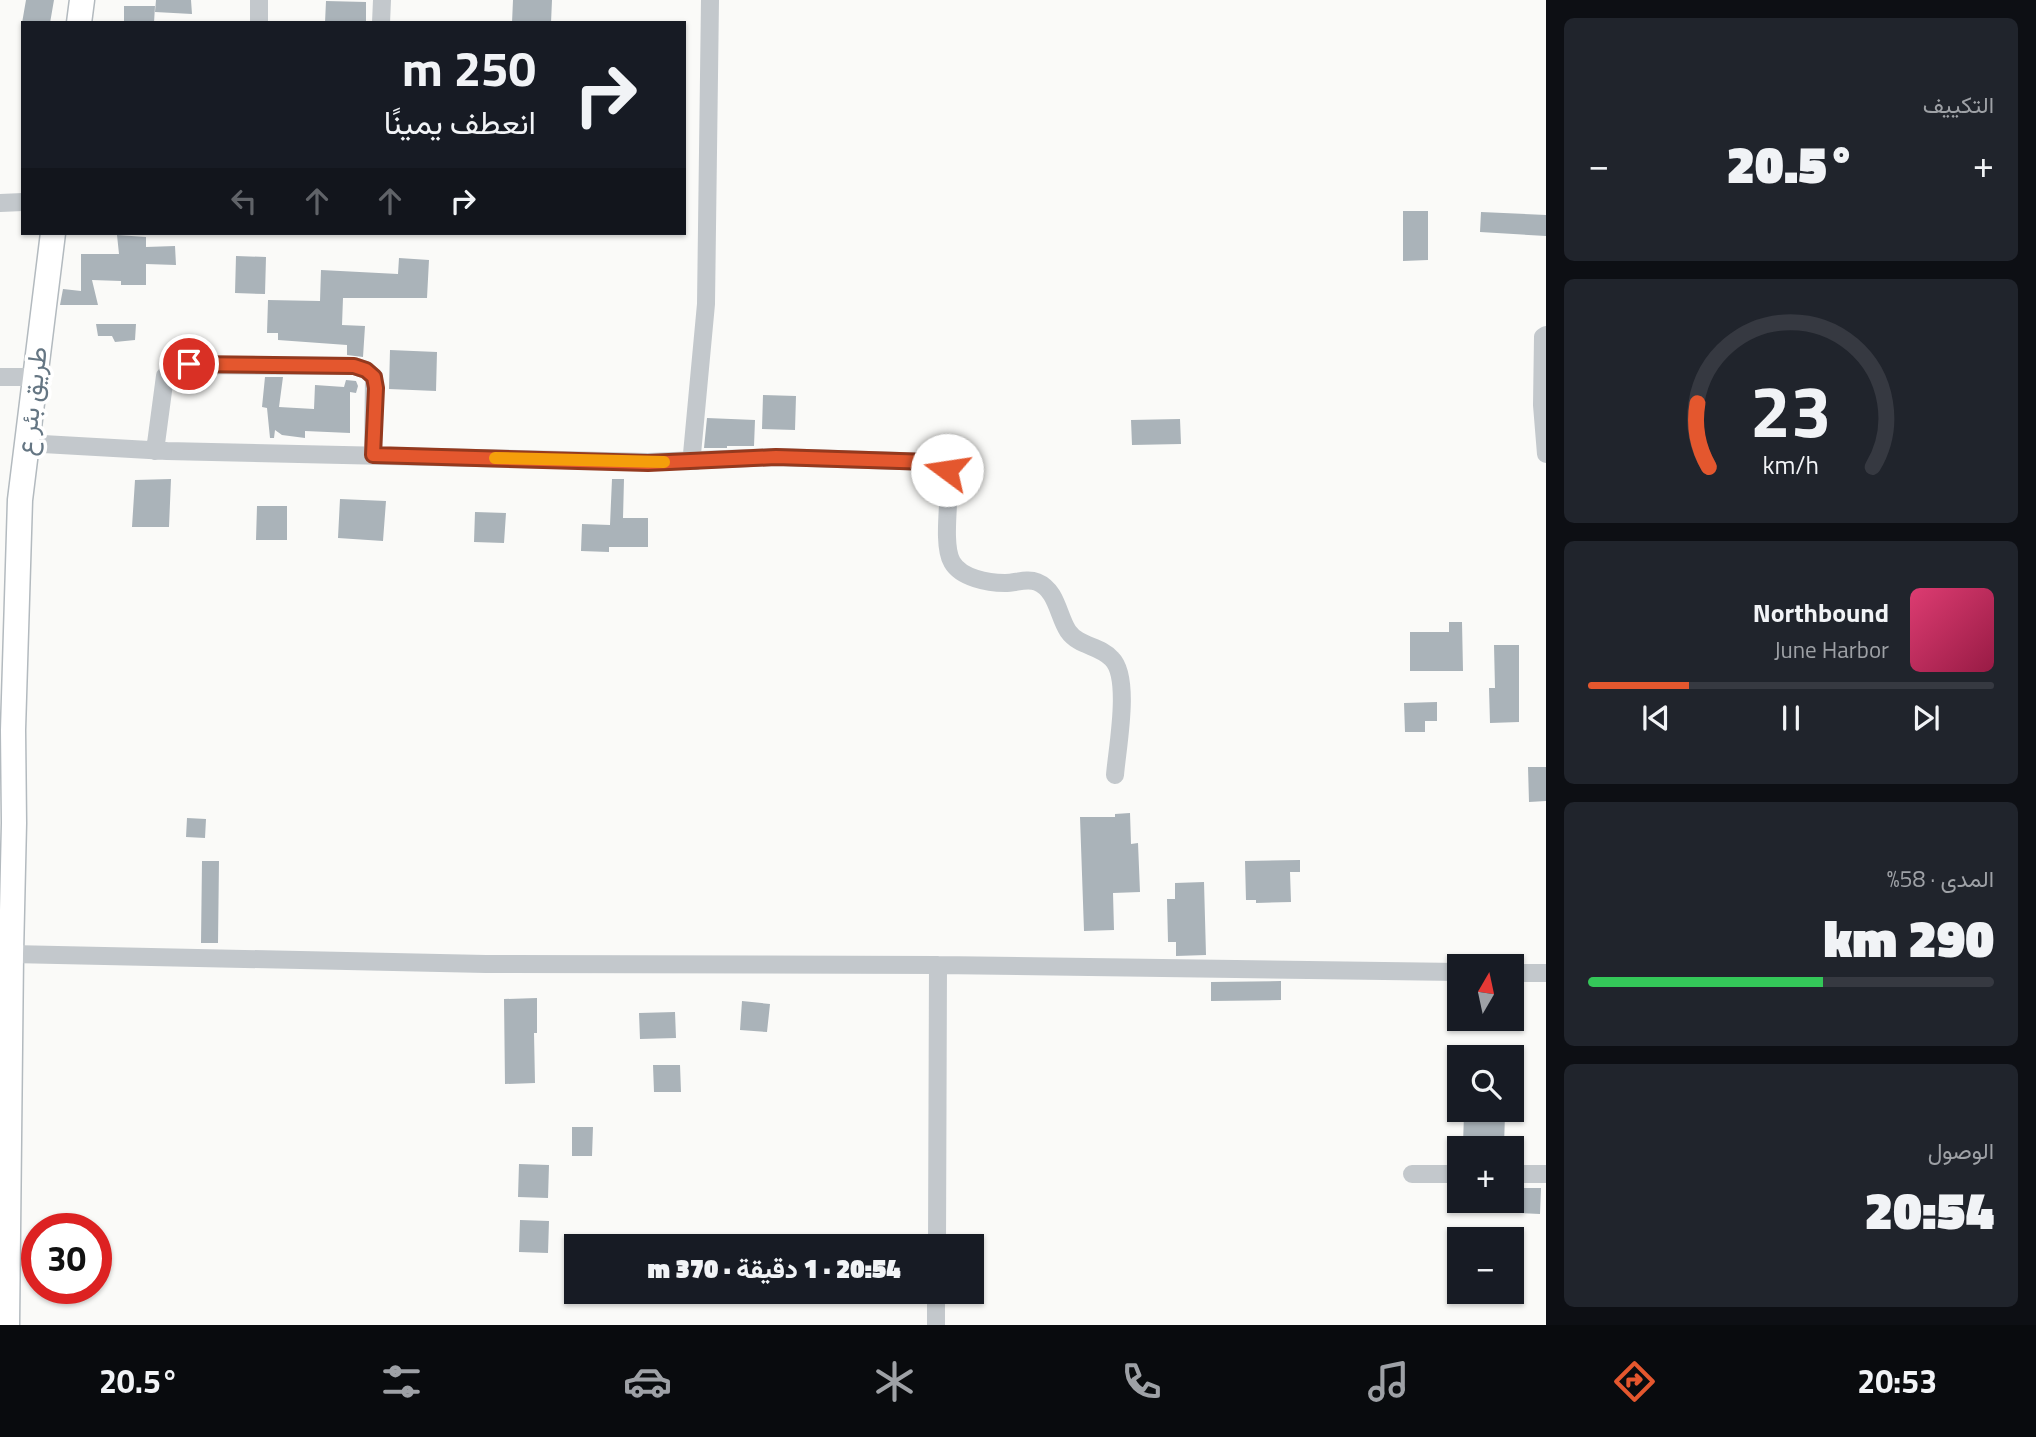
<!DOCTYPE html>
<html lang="ar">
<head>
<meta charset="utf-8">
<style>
  body { margin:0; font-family:"Titillium Web",Vazirmatn,sans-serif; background:#20242c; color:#f1f3f6; direction:rtl; height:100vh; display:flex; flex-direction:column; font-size:26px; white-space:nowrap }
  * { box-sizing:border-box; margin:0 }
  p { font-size:23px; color:#9ea1a6 }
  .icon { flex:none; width:38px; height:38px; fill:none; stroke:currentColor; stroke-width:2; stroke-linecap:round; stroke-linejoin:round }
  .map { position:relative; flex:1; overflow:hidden; direction:ltr }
  .sheet { display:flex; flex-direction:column; gap:18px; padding:18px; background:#0d0f14; width:490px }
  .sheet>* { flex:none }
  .hud { position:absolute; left:21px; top:21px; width:665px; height:214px; border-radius:0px; box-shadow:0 2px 5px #0004; direction:rtl; background:#171b24; color:#f1f3f6; overflow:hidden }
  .needle { width:46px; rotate:9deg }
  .controls { position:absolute; left:1447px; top:954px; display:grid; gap:14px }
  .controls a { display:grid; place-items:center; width:77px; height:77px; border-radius:0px; background:#171b24; box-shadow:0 2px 5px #0004; font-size:35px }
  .speed { position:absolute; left:21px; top:1213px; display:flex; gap:14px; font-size:35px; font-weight:700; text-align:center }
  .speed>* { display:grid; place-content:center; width:91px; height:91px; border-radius:50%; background:#171b24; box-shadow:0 2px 5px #0004; line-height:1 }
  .speed .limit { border:10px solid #d22; background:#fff; color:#111 }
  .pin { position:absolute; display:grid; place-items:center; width:60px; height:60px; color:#fff; margin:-30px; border:4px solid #fff; border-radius:50%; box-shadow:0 2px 7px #0007 }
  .me { position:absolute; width:77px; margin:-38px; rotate:284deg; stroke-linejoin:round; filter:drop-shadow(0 0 5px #0008) }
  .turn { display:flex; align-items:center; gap:24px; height:147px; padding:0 35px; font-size:32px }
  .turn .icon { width:91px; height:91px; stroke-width:2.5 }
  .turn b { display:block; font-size:49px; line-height:60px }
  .lanes { display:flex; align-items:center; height:66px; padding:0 35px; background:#0003; justify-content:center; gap:35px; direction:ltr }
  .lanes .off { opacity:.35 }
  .big { font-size:52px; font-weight:800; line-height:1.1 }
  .sheet .card { flex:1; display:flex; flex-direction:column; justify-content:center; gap:10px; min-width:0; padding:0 24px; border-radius:10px; background:#20242c }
  .sheet .dial { align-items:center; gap:0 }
  .dial svg { height:182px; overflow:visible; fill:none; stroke:#363941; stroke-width:7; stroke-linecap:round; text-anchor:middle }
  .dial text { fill:#f1f3f6; stroke:none }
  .song { display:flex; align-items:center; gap:21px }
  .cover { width:84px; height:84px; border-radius:10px; background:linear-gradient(135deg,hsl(340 70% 55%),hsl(340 70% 35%)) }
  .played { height:7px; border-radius:4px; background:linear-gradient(90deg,#e4572e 25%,#363941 25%) }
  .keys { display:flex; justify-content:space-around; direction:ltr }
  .heat { display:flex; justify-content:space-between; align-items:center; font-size:38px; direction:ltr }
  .charge { height:10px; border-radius:5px; background:linear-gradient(90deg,#34c759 58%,#363941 0) }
  .trip { position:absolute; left:564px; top:1234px; width:420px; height:70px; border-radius:0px; background:#171b24; box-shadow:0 2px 5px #0004; font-weight:800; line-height:70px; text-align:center; direction:rtl }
  .menu { display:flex; height:112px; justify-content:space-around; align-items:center; background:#090b0e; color:#9ea1a6 }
  .menu .icon { width:49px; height:49px }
  .menu .current { color:#e4572e }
  .menu b { font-size:32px; color:#f1f3f6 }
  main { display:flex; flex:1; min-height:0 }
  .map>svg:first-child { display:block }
  .building { fill:#aab3b9 }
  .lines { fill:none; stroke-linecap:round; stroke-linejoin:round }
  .secondary-casing { stroke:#b3babf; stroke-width:27 }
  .street { stroke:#c3c8cc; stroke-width:18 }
  .secondary { stroke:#fff; stroke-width:24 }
  .route-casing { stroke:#94391e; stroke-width:18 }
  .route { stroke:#e4572e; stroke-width:12 }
  .slow { stroke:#f59e0b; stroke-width:12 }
  .labels { text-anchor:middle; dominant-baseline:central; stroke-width:7; stroke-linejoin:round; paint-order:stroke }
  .street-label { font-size:26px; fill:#657683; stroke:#fff }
</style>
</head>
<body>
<main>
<section class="sheet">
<div class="card"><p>التكييف</p>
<div class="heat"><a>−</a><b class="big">20.5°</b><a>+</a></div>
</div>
<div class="card dial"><svg viewBox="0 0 100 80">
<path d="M14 69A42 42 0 1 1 86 69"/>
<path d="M14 69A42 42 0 0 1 9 41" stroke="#e4572e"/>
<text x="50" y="56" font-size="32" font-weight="700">23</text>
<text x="50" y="72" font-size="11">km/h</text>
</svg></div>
<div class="card">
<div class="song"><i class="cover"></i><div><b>Northbound</b><p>June Harbor</p></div></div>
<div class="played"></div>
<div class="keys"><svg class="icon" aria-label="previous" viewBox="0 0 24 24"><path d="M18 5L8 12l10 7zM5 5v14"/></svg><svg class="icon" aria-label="pause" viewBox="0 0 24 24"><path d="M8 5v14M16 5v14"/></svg><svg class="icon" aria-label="next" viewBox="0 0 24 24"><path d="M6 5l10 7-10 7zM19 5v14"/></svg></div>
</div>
<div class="card"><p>المدى · 58%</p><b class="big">290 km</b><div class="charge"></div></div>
<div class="card"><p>الوصول</p><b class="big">20:54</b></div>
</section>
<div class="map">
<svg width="1546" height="1325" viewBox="0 0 1546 1325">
  <rect width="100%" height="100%" fill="#fafaf8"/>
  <path class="building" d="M 26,0 L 54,0 L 50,23 L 22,23 Z
    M 156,0 L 191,0 L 192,14 L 155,12 Z
    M 513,0 L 552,0 L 551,23 L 512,23 Z
    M 326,1 L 366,2 L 366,23 L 325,23 Z
    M 124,6 L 155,6 L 154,23 L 124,23 Z
    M 1403,211 L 1428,211 L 1428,260 L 1403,261 Z
    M 1481,212 L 1546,215 L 1546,236 L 1480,232 Z
    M 117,235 L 146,237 L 146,247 L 175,246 L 176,265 L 146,264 L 146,285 L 121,285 L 121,281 L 92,280 L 98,305 L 60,305 L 63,289 L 81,291 L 81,254 L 119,254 Z
    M 236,256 L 266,257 L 265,294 L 235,293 Z
    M 399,258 L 429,260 L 427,298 L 343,298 L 342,325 L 365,326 L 363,357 L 347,355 L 347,345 L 278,340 L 278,333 L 267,333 L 268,300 L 320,301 L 321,270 L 398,274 Z
    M 96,324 L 136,324 L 135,340 L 115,342 L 112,336 L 98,336 Z
    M 390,350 L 437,352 L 436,391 L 389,389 Z
    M 265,377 L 283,377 L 279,407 L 314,409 L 315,385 L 344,387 L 346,380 L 356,381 L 358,386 L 356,393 L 350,392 L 350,433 L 305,431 L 305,438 L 282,435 L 275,430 L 274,438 L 270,438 L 267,408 L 262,407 Z
    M 763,395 L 796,396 L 795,430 L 762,429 Z
    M 707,418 L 755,420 L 754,446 L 727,446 L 727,448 L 704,448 Z
    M 1180,419 L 1181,444 L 1132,445 L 1131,420 Z
    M 171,479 L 169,527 L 132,527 L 135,480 Z
    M 612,479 L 624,479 L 623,518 L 648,518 L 648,547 L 609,547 L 609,552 L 581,551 L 582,524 L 610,525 Z
    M 340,499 L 386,501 L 383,541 L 338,538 Z
    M 257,506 L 287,506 L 287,540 L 256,540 Z
    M 475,512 L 506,513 L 504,543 L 474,542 Z
    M 1449,622 L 1462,622 L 1463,671 L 1410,671 L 1410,632 L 1449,632 Z
    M 1494,645 L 1519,645 L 1519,722 L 1490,723 L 1489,688 L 1495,688 Z
    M 1437,702 L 1437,721 L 1425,721 L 1425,732 L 1405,732 L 1404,703 Z
    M 1528,767 L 1546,767 L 1546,801 L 1529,802 Z
    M 1130,813 L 1131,844 L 1138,843 L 1140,892 L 1113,893 L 1114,930 L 1084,931 L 1080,817 L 1115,817 L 1115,814 Z
    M 187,818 L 206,819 L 205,838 L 186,837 Z
    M 1300,860 L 1300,872 L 1290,872 L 1291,902 L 1256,903 L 1256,900 L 1246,900 L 1245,861 Z
    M 202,861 L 219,861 L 218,943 L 201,943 Z
    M 1204,882 L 1206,955 L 1176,956 L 1176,942 L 1168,942 L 1167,899 L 1175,899 L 1175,883 Z
    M 1281,981 L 1281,1000 L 1211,1001 L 1211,982 Z
    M 537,998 L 537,1033 L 534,1033 L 535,1083 L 505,1084 L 504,999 Z
    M 742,1001 L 770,1004 L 767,1032 L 740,1030 Z
    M 675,1012 L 676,1038 L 640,1039 L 639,1013 Z
    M 653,1065 L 680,1065 L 681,1092 L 654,1092 Z
    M 1464,1114 L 1505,1115 L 1504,1145 L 1463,1144 Z
    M 572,1127 L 593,1127 L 592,1156 L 572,1156 Z
    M 519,1164 L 549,1165 L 548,1198 L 518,1197 Z
    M 1522,1188 L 1541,1188 L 1540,1214 L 1521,1213 Z
    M 520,1220 L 549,1221 L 548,1253 L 519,1252 Z"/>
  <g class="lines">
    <defs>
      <path id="secondary" d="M 79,23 L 82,0
        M 7,1325 L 11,954 L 14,823 L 13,730 L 20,500 L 53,233"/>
    </defs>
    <use href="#secondary" class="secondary-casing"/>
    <path class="street" d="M 259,23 L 259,0
      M 381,23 L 382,0
      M 0,203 L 23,202
      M 1546,335 L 1543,337 L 1542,405 L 1546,454
      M 0,377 L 33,377
      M 25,443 L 167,451 L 648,462 L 776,457 L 931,462 C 941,464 946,466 949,477 C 950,499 942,545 952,562 C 961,578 988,583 1005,583 C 1016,583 1027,578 1037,582 C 1057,590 1058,616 1068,631 C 1079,647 1100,645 1112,659 C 1131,678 1117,749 1115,775
      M 155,451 L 165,376 L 177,365 L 354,366 L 366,370 L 374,377 L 373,455
      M 696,461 L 692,454 L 706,304 L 710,0
      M 11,954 L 486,964 L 938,965 L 1460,972
      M 1512,973 L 1546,973
      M 1412,1174 L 1460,1174
      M 1512,1174 L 1546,1174
      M 937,1246 L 938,965
      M 936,1325 L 936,1292"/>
    <use href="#secondary" class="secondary"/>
  </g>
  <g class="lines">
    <defs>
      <path id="route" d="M 189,364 L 354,366 L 366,370 L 374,377 L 376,388 L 373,455 L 648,463 L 776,457 L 930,462 L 941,464 L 947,470"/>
    </defs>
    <use href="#route" class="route-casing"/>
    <use href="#route" class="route"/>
    <path class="slow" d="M 495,458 L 664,462"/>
  </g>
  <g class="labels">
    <g class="street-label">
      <text transform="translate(31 401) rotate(-83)">طريق بئر ع</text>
    </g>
  </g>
</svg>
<div class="controls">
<a><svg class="needle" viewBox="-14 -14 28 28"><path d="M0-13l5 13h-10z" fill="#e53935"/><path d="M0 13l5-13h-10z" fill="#9ea1a6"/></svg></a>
<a><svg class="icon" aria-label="search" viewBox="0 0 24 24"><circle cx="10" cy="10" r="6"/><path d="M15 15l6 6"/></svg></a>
<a>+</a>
<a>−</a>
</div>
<div class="speed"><div class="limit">30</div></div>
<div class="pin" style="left:189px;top:364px;background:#d93025"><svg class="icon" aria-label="arrive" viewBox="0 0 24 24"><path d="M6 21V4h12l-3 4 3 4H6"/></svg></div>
<svg class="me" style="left:947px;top:470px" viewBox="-20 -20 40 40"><circle r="19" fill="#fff"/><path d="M0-13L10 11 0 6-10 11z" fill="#e4572e"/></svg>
<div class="trip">20:54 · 1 دقيقة · 370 m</div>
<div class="hud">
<div class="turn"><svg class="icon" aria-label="right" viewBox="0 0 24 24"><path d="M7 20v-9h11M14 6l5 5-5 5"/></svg><div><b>250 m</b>انعطف يمينًا</div></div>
<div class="lanes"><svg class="icon off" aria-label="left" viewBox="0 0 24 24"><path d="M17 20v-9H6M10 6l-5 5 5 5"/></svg><svg class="icon off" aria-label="ahead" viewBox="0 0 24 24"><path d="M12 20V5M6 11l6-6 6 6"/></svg><svg class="icon off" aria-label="ahead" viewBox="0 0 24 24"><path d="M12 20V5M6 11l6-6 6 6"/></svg><svg class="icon" aria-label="right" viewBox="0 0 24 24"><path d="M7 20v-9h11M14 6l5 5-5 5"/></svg></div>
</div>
</div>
</main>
<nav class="menu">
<b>20:53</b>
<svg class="icon current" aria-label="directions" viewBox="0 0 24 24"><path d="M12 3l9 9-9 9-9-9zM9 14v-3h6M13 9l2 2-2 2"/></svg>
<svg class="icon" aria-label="music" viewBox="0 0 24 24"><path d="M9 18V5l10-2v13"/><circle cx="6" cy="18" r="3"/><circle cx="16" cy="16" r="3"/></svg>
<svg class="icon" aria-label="phone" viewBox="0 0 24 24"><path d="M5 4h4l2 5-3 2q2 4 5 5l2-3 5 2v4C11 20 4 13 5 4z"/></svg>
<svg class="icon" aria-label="climate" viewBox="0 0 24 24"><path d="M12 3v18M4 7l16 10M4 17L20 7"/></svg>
<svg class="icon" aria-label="car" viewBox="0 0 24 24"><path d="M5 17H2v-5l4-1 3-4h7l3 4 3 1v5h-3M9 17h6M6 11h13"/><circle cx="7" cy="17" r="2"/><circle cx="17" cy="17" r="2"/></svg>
<svg class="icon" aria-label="filters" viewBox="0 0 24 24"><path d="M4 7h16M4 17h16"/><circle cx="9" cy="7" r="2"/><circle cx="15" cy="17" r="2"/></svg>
<b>20.5°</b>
</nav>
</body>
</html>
